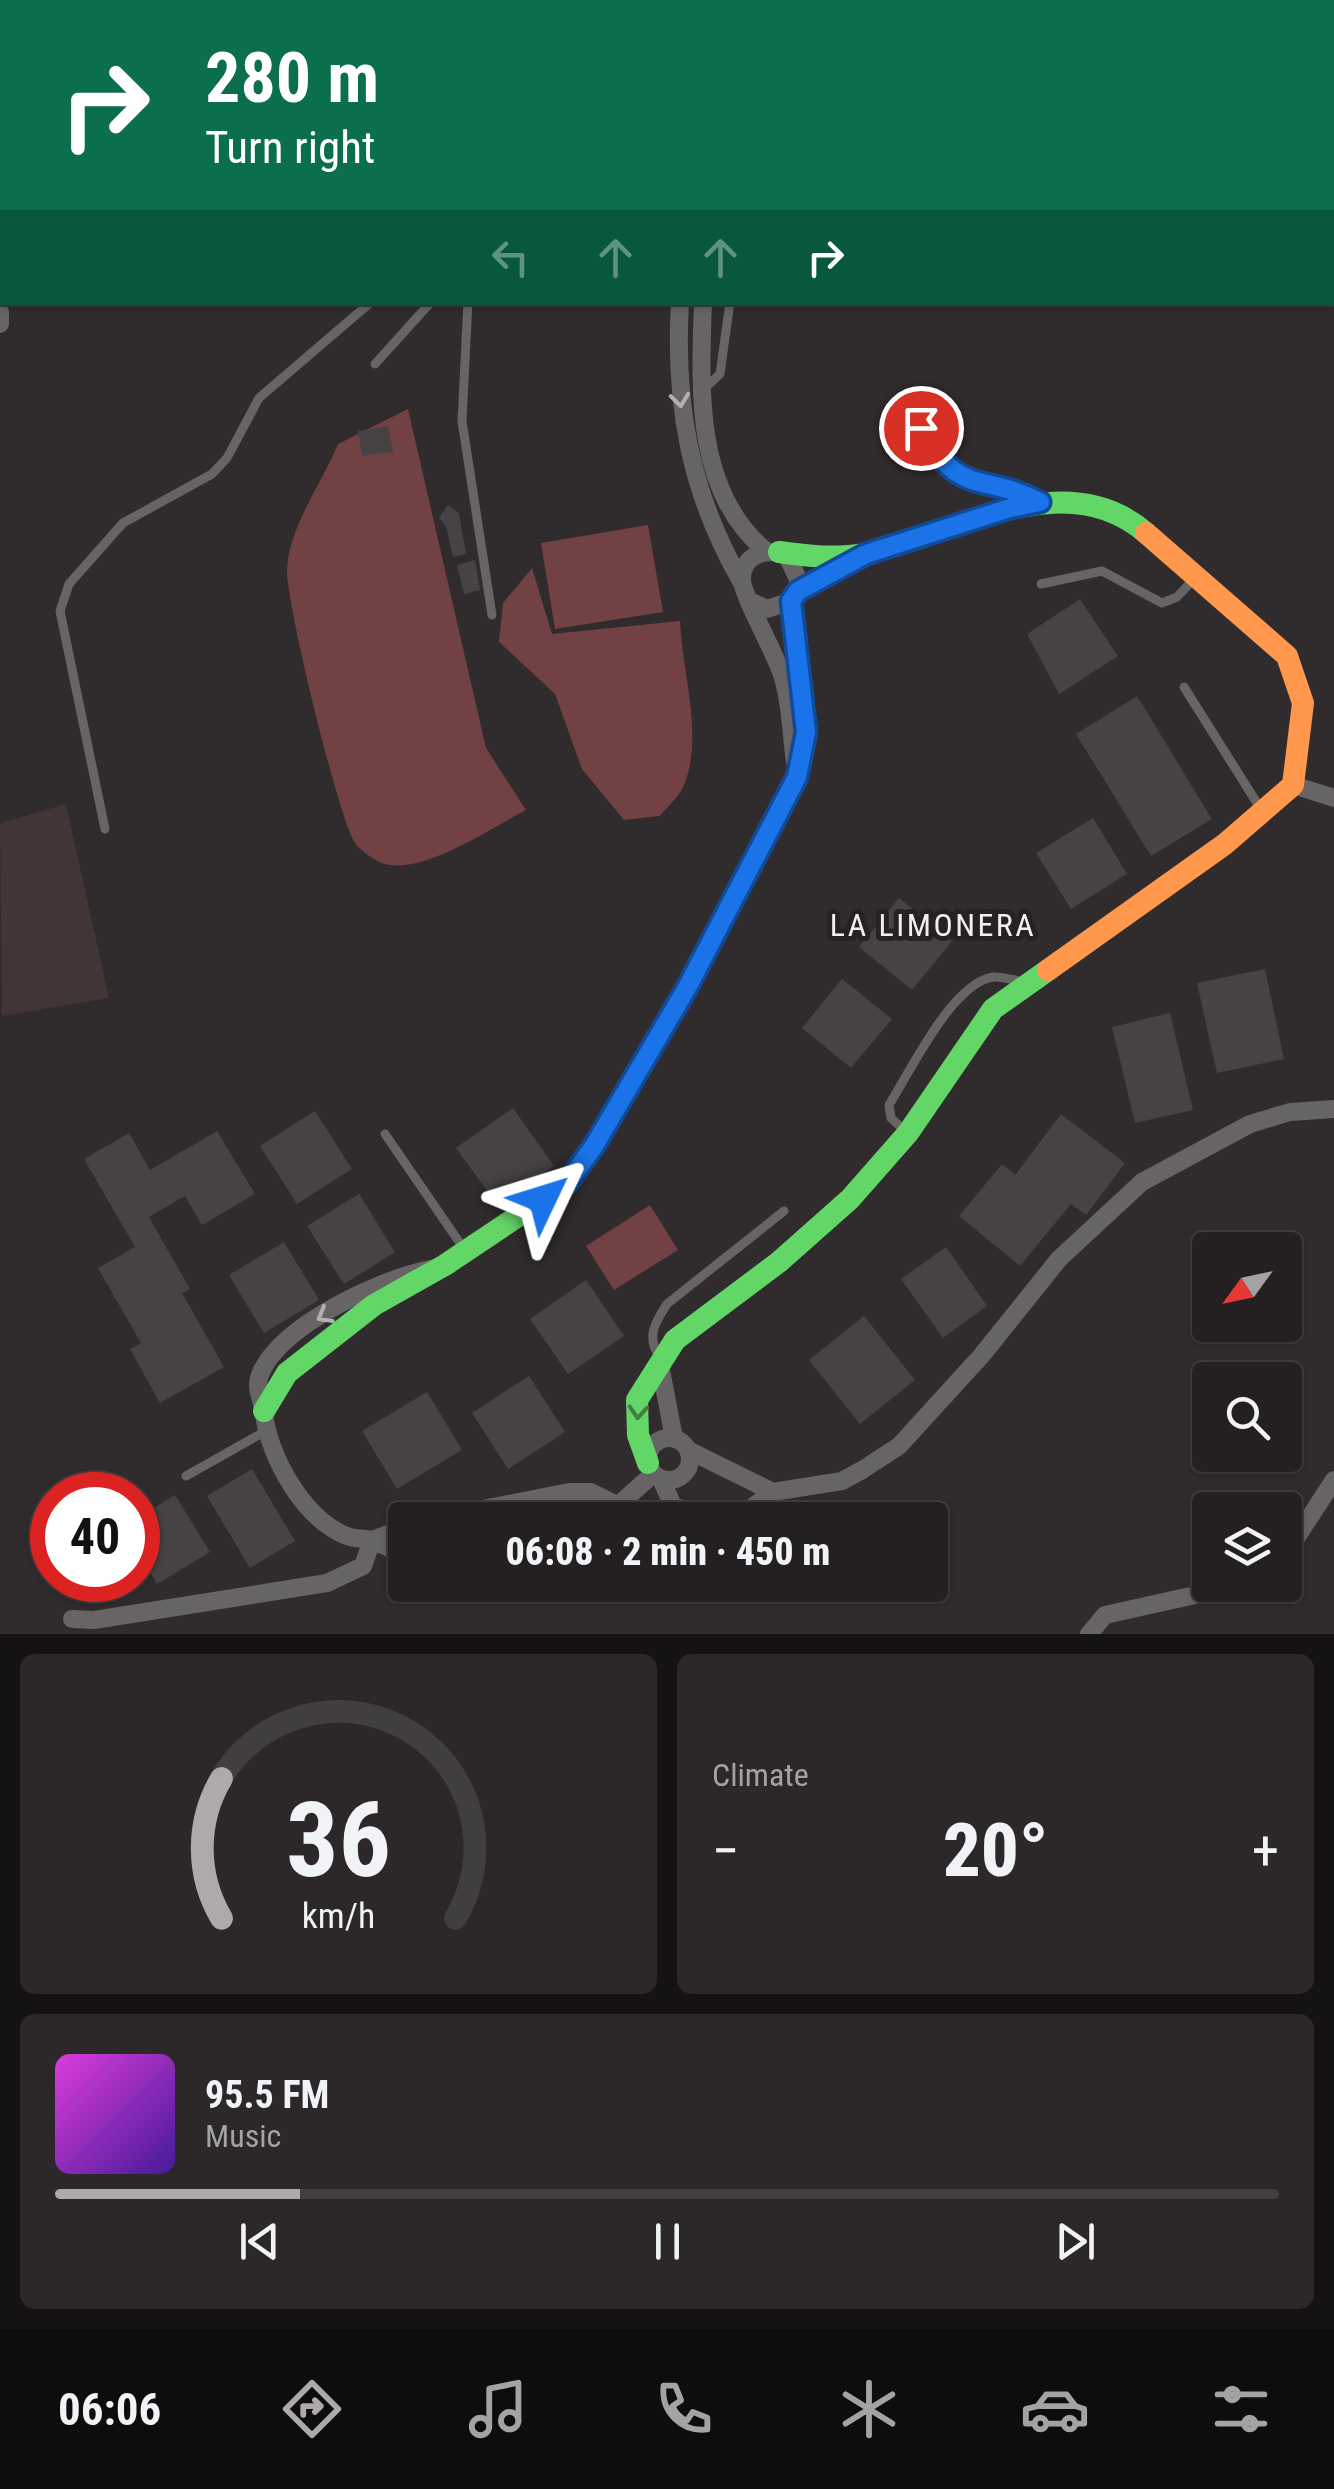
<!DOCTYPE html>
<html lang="en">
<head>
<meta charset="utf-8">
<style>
  body { margin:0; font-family:"Roboto Condensed",sans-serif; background:#2c282a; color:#f1f3f6; height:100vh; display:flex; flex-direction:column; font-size:38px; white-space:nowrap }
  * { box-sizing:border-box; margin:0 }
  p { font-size:32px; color:#a3a3a5 }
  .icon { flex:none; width:55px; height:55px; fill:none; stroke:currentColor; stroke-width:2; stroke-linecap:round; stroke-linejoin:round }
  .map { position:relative; height:1634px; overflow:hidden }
  .details { display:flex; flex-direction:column; gap:20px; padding:20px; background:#141212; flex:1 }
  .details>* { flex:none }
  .guide { position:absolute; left:0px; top:0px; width:1335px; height:305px; box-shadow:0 2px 8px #0004,0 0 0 2px #413e3f; background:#0b6e4f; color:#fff; overflow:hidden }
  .needle { width:65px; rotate:237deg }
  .buttons { position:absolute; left:1192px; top:1232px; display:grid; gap:20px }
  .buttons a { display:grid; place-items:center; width:110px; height:110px; border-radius:10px; background:#242021; box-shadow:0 2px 8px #0004,0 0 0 2px #413e3f; font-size:50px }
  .speed { position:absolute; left:30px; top:1472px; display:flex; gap:20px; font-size:50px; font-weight:700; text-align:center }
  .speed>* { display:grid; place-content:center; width:130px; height:130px; border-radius:50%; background:#242021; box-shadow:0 2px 8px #0004,0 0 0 2px #413e3f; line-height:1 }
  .speed .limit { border:15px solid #d22; background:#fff; color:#111 }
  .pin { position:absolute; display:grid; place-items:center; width:85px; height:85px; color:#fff; margin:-42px; border:5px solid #fff; border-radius:50%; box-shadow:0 2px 10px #0007 }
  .me { position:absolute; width:110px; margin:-55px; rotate:49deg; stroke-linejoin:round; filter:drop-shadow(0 0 8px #0008) }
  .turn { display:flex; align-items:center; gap:35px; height:210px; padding:0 40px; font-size:45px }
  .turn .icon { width:130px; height:130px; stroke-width:2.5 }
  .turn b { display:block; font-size:70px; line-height:85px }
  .lanes { display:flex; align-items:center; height:95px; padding:0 40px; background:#0003; justify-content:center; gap:50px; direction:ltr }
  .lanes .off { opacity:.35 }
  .big { font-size:75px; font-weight:800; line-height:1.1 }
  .details .card { flex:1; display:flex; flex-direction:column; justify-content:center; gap:15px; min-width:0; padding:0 35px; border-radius:15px; background:#2c282a }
  .details .dial { align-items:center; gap:0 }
  .dial svg { height:260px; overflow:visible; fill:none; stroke:#413e3f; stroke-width:7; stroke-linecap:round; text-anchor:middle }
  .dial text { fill:#f1f3f6; stroke:none }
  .song { display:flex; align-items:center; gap:30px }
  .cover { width:120px; height:120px; border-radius:15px; background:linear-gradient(135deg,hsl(300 70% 55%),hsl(260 70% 35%)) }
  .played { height:10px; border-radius:5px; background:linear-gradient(90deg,#afaaaa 20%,#413e3f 20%) }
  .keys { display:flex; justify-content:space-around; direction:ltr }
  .heat { display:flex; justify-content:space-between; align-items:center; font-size:55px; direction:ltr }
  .details .tiles { flex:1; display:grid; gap:20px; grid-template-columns:1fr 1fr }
  .card:last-child { grid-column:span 2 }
  .trip { position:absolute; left:388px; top:1502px; width:560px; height:100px; border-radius:10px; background:#242021; box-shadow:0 2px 8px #0004,0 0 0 2px #413e3f; font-weight:800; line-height:100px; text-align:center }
  .menu { display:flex; height:160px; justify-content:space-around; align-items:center; background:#0e0d0d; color:#a3a3a5 }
  .menu .icon { width:70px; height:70px }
  .menu .selected { color:#afaaaa }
  .menu b { font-size:45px; color:#f1f3f6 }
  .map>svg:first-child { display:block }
  .built { fill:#413535 }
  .green { fill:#714143 }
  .building { fill:#474344 }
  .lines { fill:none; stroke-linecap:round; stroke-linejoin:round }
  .lane { stroke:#666464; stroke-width:9 }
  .street { stroke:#666464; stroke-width:18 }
  .fast { stroke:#63d668; stroke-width:22 }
  .slow { stroke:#ff974d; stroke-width:22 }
  .oneway { stroke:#b4b0b0 }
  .oneway2 { stroke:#457c44 }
  .route-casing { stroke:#114b97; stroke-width:25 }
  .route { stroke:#1a73e8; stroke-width:18 }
  .labels { text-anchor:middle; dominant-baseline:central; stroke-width:10; stroke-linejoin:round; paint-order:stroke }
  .neighbourhood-label { font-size:32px; letter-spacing:2.5px; fill:#f3eeee; stroke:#272121 }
</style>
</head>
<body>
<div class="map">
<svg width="1334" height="1634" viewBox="0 0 1334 1634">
  <rect width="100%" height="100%" fill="#302b2c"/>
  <path class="built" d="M 66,804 L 109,998 L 2,1016 L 0,823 Z"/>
  <path class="green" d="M 408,409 L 486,748 L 526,810 C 490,828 418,879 379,862 C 373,859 359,849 355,843 C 339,820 285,598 287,569 C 289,527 322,483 338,444 Z
    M 648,525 L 663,612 L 555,629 L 541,543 Z
    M 532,568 L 552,634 L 680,621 C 682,672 704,737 684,785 C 680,796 667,807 660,816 L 624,820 L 582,769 L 555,694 L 499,642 L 503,603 Z
    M 650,1205 L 678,1250 L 614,1290 L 586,1246 Z"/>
  <path class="building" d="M 388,426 L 393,452 L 362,456 L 358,431 Z
    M 448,505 L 459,513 L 466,554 L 453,557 L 446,526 L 439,518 Z
    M 475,560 L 480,590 L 464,594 L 457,565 Z
    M 1080,599 L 1118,656 L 1059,694 L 1027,634 Z
    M 1137,696 L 1212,819 L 1151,856 L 1076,734 Z
    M 1093,818 L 1127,874 L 1071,909 L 1036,853 Z
    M 899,898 L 952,941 L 912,990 L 859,947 Z
    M 1265,969 L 1284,1059 L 1217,1073 L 1197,983 Z
    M 842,979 L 892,1019 L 851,1068 L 802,1028 Z
    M 1170,1013 L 1193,1110 L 1135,1123 L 1112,1027 Z
    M 513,1108 L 554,1166 L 498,1206 L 456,1148 Z
    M 315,1111 L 352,1169 L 297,1204 L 260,1146 Z
    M 1061,1114 L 1125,1163 L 1086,1215 L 1071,1204 L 1020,1266 L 959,1216 L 1002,1164 L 1015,1175 Z
    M 217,1131 L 255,1194 L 202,1225 L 185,1196 L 149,1217 L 190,1289 L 182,1293 L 224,1367 L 160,1403 L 130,1349 L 141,1343 L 98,1268 L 135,1247 L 84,1159 L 129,1133 L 150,1170 Z
    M 359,1194 L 395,1252 L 344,1284 L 307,1226 Z
    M 284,1242 L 319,1300 L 264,1333 L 229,1275 Z
    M 946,1247 L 987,1306 L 943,1338 L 901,1279 Z
    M 586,1280 L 624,1336 L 568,1374 L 530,1319 Z
    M 864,1316 L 915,1380 L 860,1424 L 809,1360 Z
    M 529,1376 L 565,1432 L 508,1469 L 472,1413 Z
    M 427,1392 L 462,1450 L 397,1489 L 362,1431 Z
    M 252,1469 L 295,1541 L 250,1568 L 207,1496 Z
    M 175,1495 L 210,1552 L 157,1584 L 138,1552 L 138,1518 Z"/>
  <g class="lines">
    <path class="lane" d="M 31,0 L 32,2
      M 468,302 L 462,421 L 492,615
      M 375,364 L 431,302
      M 704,389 L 720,374 L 730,302
      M 921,428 L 938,459 L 971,484 L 1010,487 L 1033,499
      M 1041,584 L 1102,571 L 1162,603 L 1177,597 L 1194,579
      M 1184,687 L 1262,811
      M 105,829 L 60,611 L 69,584 L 123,523 L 212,474 L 227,458 L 259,398 L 371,302
      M 906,1132 L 891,1118 L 889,1105 C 910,1072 952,983 993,977 C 1002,976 1016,981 1025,982
      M 385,1134 L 464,1249
      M 661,1358 C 645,1339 655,1322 667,1304 L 784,1211
      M 186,1476 L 264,1432"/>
    <path class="street" d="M 688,0 L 688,2
      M 711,0 L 711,2
      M 228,2 L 228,0
      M 639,2 L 640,0
      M 0,12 L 2,12
      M 680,302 C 674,405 690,493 742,583
      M 703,302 C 700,388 694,492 766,551
      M 0,312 L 0,324
      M 797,591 L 863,557
      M 752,602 L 767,609 L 791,601 L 799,581 L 787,556 C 768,547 742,554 742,579 C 741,594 777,655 783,678 C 791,705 791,735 795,762
      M 1293,785 L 1334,798
      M 660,1365 L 674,1438
      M648 1459a21 21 0 1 1 42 0a21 21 0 1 1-42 0Z
      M 688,1450 L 773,1492
      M 661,1479 L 673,1506 L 708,1517 L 737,1518 L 773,1492 L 842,1481 L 862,1470 L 899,1446 L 982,1355 L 1059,1259 L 1142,1182 L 1250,1124 L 1290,1112 L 1334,1109
      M 428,1520 L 569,1492 L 591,1492 L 619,1506
      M 602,1520 L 653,1474
      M 405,1555 C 393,1551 382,1543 370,1540 C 363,1538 354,1539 347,1536 C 303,1519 269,1456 264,1414 C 262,1396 253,1388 262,1370 C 286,1323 381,1279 430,1269
      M 1285,1555 L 1334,1480
      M 72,1619 L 94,1620 L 327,1583 L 363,1566 L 372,1540 L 405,1528
      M 1089,1634 L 1105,1615 L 1240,1585"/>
    <path class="fast" d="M 779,552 C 807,556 836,559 864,554 C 952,537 1063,461 1146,533
      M 264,1411 L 287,1373 L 374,1305 L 445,1265 L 569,1182 L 595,1146 L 688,986 L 797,777 L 806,731 L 791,601
      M 648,1463 L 638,1435 L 637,1400 L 675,1340 L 779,1262 L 850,1199 L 908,1133 L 993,1009 L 1048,970"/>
    <path class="slow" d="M 1048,970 L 1225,844 L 1293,785 L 1303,703 L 1287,656 L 1146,533"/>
  </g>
  <defs><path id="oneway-chevron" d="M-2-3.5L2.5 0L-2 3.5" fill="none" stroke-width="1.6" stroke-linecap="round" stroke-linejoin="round" transform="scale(2.5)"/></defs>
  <g class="oneway">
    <use href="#oneway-chevron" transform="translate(680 400) rotate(83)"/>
    <use href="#oneway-chevron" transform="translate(324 1316) rotate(150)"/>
  </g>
  <use class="oneway2" href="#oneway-chevron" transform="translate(638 1412) rotate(94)"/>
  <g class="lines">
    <defs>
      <path id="route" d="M 543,1199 L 568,1182 L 594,1146 L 688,986 L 797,777 L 806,732 L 791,601 L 798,591 L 866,554 L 1010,508 L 1040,502 C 980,471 961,500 921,428"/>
    </defs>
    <use href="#route" class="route-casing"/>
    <use href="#route" class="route"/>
  </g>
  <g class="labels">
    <g class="neighbourhood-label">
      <text x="933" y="925">LA LIMONERA</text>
    </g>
  </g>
</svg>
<div class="buttons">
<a><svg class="needle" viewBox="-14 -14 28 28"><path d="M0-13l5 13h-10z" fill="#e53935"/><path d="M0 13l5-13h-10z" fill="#a3a3a5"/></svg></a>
<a><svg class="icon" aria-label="search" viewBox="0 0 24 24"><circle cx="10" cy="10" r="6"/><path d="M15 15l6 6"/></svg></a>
<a><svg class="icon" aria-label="layers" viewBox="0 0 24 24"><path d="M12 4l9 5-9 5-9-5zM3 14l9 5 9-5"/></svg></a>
</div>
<div class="speed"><div class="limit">40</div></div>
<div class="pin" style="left:921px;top:428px;background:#d93025"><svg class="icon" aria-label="arrive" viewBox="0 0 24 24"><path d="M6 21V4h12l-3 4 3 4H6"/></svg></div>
<svg class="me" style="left:543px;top:1199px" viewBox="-20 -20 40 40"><path d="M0-17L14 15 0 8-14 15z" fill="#1a73e8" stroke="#fff" stroke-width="4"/></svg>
<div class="trip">06:08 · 2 min · 450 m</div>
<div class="guide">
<div class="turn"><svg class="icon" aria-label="right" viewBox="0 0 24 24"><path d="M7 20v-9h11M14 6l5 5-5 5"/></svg><div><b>280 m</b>Turn right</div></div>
<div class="lanes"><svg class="icon off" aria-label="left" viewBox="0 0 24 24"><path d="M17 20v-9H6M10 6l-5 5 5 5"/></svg><svg class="icon off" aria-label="ahead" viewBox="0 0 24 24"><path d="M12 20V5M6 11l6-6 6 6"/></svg><svg class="icon off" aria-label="ahead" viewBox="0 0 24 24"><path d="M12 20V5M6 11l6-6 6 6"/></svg><svg class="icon" aria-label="right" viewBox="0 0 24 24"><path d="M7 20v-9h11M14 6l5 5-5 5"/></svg></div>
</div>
</div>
<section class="details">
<div class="tiles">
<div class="card dial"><svg viewBox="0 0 100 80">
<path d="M14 69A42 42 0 1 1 86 69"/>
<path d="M14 69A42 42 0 0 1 14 26" stroke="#afaaaa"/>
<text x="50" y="56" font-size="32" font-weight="700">36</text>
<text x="50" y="72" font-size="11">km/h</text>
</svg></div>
<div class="card"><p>Climate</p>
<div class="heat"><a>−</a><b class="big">20°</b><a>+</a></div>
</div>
<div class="card">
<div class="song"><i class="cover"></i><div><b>95.5 FM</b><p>Music</p></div></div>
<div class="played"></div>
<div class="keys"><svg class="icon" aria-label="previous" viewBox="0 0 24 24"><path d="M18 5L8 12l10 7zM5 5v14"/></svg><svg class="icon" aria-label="pause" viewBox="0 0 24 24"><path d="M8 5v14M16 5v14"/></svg><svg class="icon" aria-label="next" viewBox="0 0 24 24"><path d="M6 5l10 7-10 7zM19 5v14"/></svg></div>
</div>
</div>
</section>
<nav class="menu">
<b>06:06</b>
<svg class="icon selected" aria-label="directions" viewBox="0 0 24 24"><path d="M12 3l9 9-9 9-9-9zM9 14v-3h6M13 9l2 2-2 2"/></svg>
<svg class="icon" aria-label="music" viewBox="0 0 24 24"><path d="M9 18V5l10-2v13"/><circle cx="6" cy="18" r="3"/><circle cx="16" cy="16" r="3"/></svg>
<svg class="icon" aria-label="phone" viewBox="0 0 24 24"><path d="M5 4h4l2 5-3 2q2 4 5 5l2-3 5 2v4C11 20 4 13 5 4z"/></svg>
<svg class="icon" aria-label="climate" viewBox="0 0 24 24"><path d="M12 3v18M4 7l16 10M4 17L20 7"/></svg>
<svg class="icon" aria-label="car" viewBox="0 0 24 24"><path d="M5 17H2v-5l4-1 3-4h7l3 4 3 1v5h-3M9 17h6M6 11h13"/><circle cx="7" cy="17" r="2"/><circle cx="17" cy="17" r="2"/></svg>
<svg class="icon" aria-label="filters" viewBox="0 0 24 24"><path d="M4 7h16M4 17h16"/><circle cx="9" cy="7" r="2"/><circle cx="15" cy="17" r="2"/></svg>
</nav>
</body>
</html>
